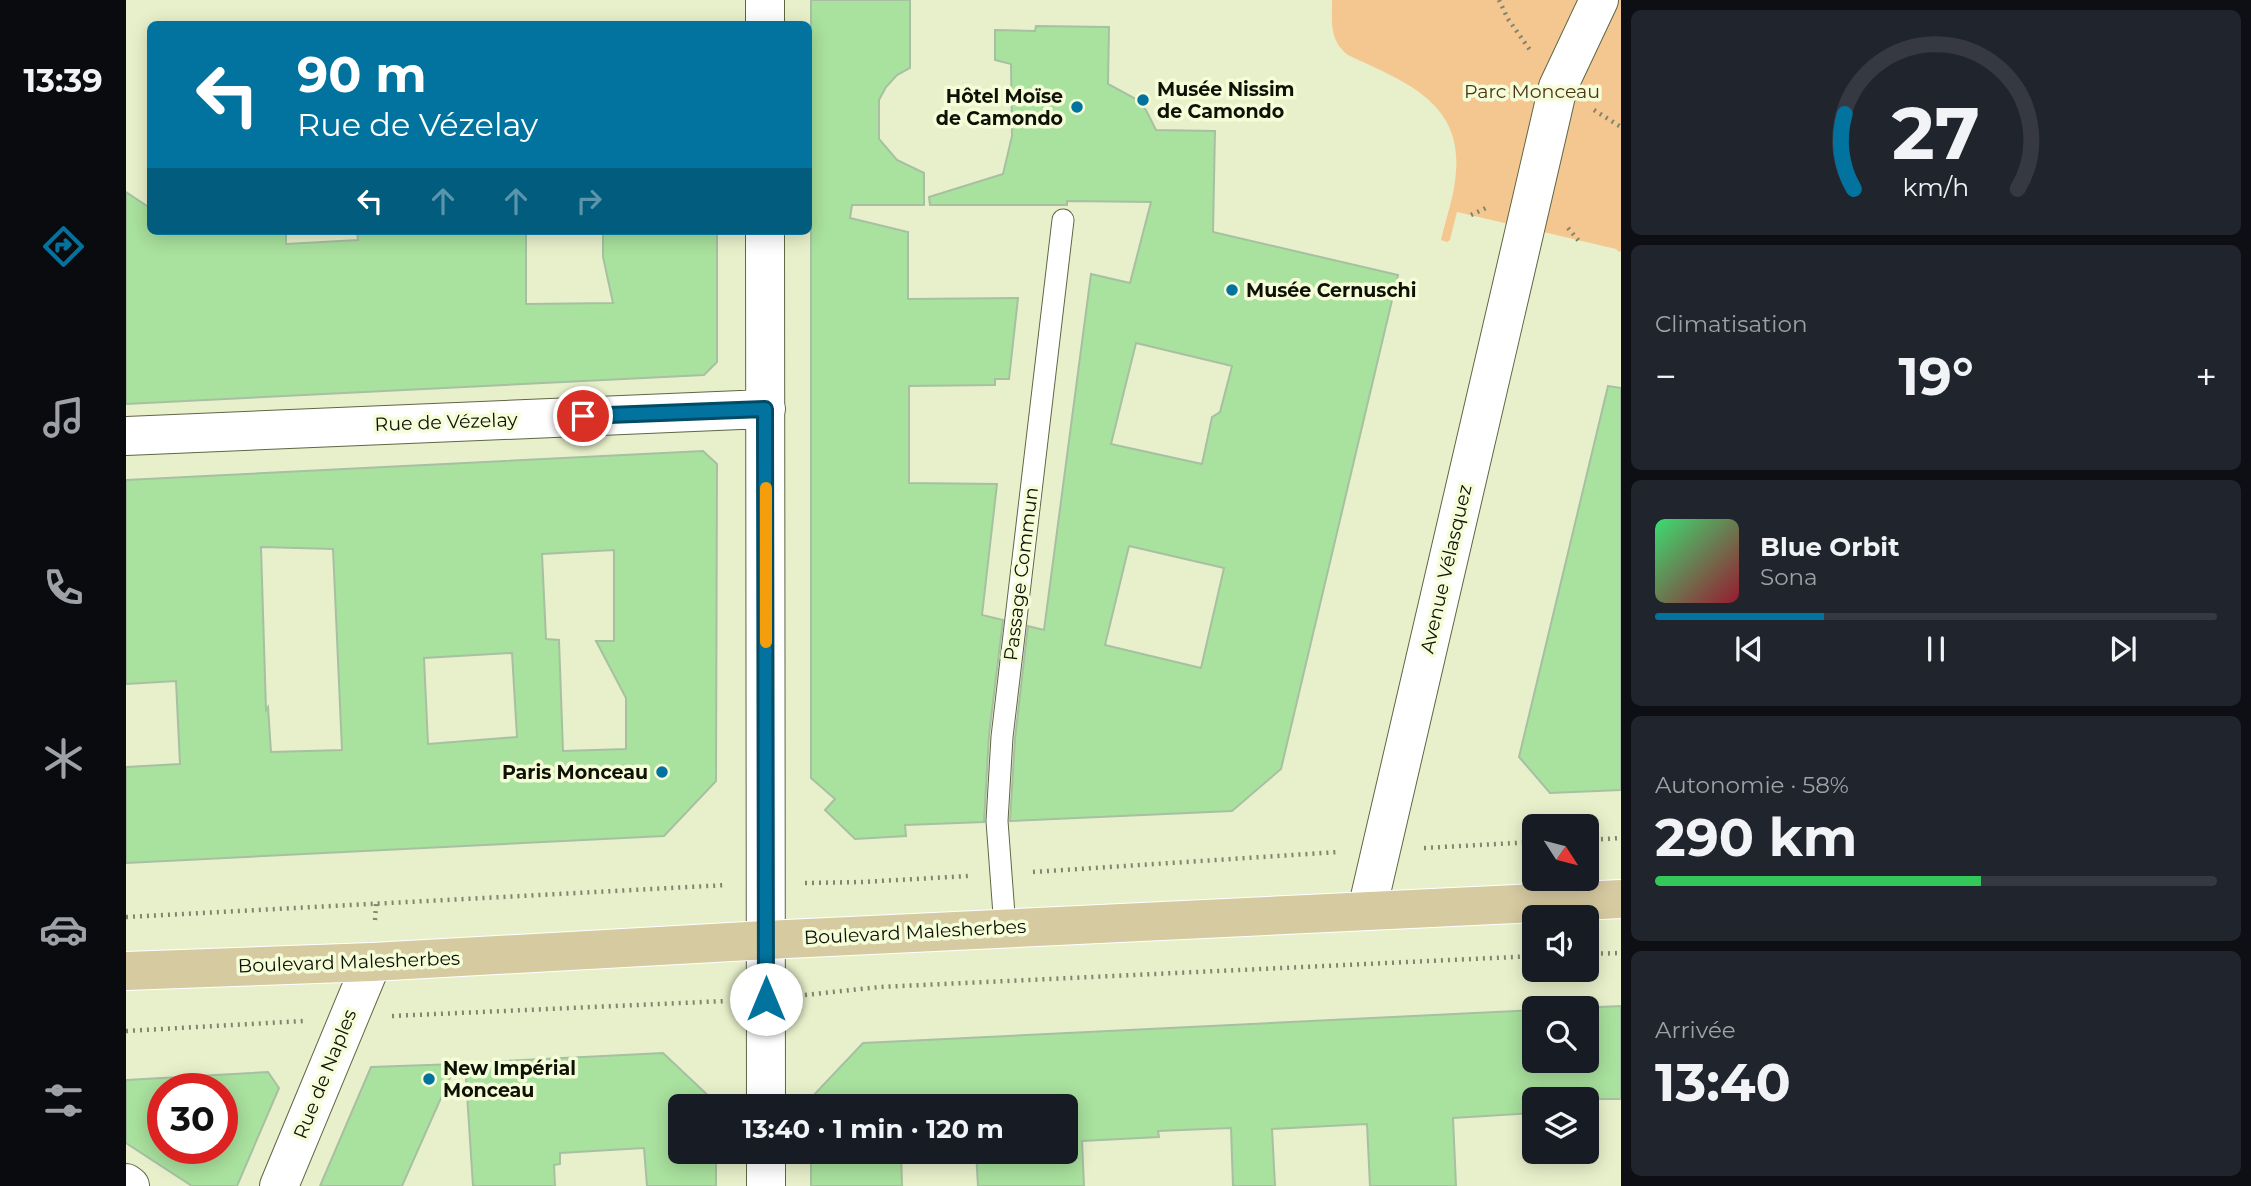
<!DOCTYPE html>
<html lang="fr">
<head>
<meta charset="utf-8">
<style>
  body { margin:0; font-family:Montserrat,sans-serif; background:#20242c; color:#f1f3f6; height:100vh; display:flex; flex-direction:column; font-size:26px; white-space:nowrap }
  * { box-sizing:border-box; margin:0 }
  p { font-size:23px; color:#9ea1a6 }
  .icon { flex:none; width:38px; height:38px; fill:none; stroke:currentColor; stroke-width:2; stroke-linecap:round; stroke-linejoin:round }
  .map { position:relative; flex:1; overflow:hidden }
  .side { display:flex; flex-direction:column; gap:10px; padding:10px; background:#0d0f14; width:630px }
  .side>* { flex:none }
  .guide { position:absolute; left:21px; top:21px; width:665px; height:214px; border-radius:10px; box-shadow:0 4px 18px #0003; background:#02739e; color:#fff; overflow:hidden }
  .needle { width:46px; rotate:126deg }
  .tools { position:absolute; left:1396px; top:814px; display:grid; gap:14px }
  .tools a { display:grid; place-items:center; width:77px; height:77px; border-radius:10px; background:#171b24; box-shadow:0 4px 18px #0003; font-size:35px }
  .speed { position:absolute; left:21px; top:1073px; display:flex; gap:14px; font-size:35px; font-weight:700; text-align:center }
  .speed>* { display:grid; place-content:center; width:91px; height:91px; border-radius:50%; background:#171b24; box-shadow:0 4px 18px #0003; line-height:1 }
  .speed .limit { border:10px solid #d22; background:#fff; color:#111 }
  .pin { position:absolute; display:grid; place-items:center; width:60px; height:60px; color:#fff; margin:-30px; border:4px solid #fff; border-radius:50%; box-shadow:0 2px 7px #0007 }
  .me { position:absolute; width:77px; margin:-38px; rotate:0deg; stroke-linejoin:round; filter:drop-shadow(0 0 5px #0008) }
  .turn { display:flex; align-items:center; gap:24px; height:147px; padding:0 35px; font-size:32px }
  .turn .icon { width:91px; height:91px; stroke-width:2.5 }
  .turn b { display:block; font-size:49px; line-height:60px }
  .lanes { display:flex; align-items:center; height:66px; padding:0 35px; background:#0003; justify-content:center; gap:35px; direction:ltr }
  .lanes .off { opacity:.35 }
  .big { font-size:52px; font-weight:700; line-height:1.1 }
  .side .card { flex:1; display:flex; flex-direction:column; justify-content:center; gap:10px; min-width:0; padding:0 24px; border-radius:10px; background:#20242c }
  .side .dial { align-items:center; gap:0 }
  .dial svg { height:182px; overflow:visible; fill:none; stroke:#363941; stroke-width:7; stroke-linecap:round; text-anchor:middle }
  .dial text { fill:#f1f3f6; stroke:none }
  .song { display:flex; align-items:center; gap:21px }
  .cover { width:84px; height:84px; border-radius:10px; background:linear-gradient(135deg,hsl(140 70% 55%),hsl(350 70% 35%)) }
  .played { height:7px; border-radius:4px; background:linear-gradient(90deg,#02739e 30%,#363941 30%) }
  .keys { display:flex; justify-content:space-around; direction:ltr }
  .heat { display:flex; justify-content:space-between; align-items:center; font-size:38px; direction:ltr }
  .charge { height:10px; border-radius:5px; background:linear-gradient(90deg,#34c759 58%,#363941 0) }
  .trip { position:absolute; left:542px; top:1094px; width:410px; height:70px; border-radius:10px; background:#171b24; box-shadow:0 4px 18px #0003; font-weight:700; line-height:70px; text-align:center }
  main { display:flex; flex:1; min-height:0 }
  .dock { display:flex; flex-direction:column; width:126px; justify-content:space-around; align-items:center; background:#090b0e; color:#9ea1a6 }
  .dock .icon { width:49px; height:49px }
  .dock .active { color:#02739e }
  .dock b { font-size:32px; color:#f1f3f6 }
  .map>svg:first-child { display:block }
  .green { fill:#f5c790 }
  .building { fill:#a9e19e; stroke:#a7c0a2; stroke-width:2; fill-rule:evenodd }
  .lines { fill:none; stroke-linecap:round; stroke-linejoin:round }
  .lane-casing { stroke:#5f6645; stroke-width:23 }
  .street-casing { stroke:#5f6645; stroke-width:40 }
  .primary-casing { stroke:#fff; stroke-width:40 }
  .path { stroke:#80866d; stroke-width:4.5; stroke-dasharray:2 5; stroke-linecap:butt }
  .lane { stroke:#fff; stroke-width:21 }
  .street { stroke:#fff; stroke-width:38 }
  .primary { stroke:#d6caa1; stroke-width:38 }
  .route-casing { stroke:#014b67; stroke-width:18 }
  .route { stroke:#02739e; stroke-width:12 }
  .slow { stroke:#f59e0b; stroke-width:12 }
  .poi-dot { fill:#02739e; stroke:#f5fdd8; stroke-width:2.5 }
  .labels { text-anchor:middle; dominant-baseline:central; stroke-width:7; stroke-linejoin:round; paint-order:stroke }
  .poi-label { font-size:19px; font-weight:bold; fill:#0e1105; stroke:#f5fdd8; text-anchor:start }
  .park-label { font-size:19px; fill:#4c3517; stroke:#f5fdd8 }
  .street-label { font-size:19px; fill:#0e1105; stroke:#f5fdd8 }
</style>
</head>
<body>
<main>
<nav class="dock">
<b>13:39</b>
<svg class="icon active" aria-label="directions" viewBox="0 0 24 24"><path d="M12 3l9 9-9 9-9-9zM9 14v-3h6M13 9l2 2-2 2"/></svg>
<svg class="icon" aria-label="music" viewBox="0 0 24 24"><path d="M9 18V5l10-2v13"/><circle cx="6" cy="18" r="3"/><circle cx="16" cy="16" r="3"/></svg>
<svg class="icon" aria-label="phone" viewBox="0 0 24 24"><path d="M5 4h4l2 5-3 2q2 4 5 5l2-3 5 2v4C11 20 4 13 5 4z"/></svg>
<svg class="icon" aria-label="climate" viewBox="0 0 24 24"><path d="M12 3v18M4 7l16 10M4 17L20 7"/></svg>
<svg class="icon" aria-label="car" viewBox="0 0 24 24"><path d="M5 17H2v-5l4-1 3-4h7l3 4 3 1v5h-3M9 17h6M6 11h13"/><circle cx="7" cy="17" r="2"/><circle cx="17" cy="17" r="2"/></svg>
<svg class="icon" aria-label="filters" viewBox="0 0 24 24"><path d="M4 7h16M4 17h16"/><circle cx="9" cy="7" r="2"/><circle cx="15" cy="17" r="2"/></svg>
</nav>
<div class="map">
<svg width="1495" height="1186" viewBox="0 0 1495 1186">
  <rect width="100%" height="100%" fill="#e8f0cb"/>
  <path class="green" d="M 1206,0 L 1495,0 L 1495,251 L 1493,252 L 1490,249 L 1331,212 L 1324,240 L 1321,242 L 1315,240 C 1320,218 1329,194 1330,171 C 1336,100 1274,80 1222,55 C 1203,40 1206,22 1206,0 Z"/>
  <path class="building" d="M 685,0 L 784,0 L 784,68 L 771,75 L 760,87 L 753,100 L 753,139 L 771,160 L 798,173 L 798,205 L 726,205 L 724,218 L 782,232 L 782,299 L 892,298 L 883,379 L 869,379 L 869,385 L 783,386 L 783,483 L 871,484 L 856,615 L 877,620 L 863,735 L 858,822 L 779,825 L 780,836 L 729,839 L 699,810 L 709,799 L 685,778 Z
    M 910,26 L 983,27 L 982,84 L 1010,99 L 1020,110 L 1030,130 L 1089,131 L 1087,232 L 1272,275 L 1155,769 L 1106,811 L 884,821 L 889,738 L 902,626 L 918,630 L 965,274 L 1004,283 L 1025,202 L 941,201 L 941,205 L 804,205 L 803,197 L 877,174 L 886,136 L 885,64 L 869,60 L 869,30 L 909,31 ZM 1010,343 L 1106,366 L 1094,412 L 1086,417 L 1076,464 L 985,444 ZM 1003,546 L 1098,568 L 1075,668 L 979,645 Z
    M 0,192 L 24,208 L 24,231 L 160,231 L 160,244 L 232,240 L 231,231 L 400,231 L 400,304 L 487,303 L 477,257 L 477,231 L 591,231 L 591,362 L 578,375 L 0,404 Z
    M 1482,386 L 1495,388 L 1495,790 L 1424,793 L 1393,757 Z
    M 577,451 L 591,464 L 590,781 L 538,836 L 0,863 L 0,767 L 54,764 L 50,681 L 0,684 L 0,480 ZM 135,547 L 207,549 L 216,750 L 145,752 L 142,707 L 140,710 ZM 488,550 L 488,641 L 470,641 L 500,698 L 500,749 L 437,751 L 433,640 L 420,639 L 416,554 ZM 386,653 L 391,737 L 302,744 L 298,658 Z
    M 1495,1006 L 1495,1099 L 1409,1099 L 1409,1113 L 1327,1118 L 1330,1186 L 1244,1186 L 1241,1124 L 1146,1129 L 1149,1186 L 1107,1186 L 1105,1128 L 1032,1131 L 1033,1137 L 956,1141 L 958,1186 L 852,1186 L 850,1152 L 940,1152 L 940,1106 L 685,1106 L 685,1098 L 737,1043 L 1409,1010 L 1409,1060 L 1461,1060 L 1461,1008 L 1451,1008 Z
    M 537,1053 L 590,1103 L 590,1106 L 555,1106 L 555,1152 L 590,1152 L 590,1186 L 521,1186 L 518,1148 L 434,1153 L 434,1164 L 428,1165 L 429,1186 L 347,1186 L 339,1063 Z
    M 330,1064 L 276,1186 L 194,1186 L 245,1067 Z
    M 142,1072 L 153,1088 L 111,1186 L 66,1186 L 0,1143 L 0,1080 ZM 37,1088 L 96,1088 L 96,1148 L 37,1148 Z
    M 685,1152 L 775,1152 L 776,1186 L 685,1186 Z"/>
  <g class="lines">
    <defs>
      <path id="lane" d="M 879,928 L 871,821 L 876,737 L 937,220"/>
      <path id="street" d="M 639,0 L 639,24
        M 639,231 L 640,1106
        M 0,436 L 640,409
        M 1241,910 L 1432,87 L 1473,0
        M 0,1183 L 4,1186
        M 153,1186 L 246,962
        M 640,1186 L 640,1152"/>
      <path id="primary" d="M 0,971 L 246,962 L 640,940 L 1495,899"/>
    </defs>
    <use href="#lane" class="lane-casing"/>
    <use href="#street" class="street-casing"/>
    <use href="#primary" class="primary-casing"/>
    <path class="path" d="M 1373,0 L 1382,19 L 1404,50
      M 1468,110 L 1495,127
      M 1345,215 L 1360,208
      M 1442,228 L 1453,241
      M 1461,840 L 1495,838
      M 1298,848 L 1409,842
      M 907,872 L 1212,852
      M 679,883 L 736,882 L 842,876
      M 0,917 L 601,885
      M 249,920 L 250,904
      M 1461,954 L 1495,953
      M 679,995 L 754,987 L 1409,956
      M 266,1016 L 600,1001
      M 0,1031 L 177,1021"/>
    <use href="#lane" class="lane"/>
    <use href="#street" class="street"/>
    <use href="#primary" class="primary"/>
  </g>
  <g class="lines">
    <defs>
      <path id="route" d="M 457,416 L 639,409 L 640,999"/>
    </defs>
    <use href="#route" class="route-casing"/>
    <use href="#route" class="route"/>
    <path class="slow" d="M 640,488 L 640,642"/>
  </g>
  <g class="poi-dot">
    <circle cx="1017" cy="100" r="7"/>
    <circle cx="951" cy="107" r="7"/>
    <circle cx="1106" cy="290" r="7"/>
    <circle cx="536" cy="772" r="7"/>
    <circle cx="303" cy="1079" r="7"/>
  </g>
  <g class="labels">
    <g class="poi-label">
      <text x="1031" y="89">Musée Nissim<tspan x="1031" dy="22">de Camondo</tspan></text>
      <text x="937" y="96" text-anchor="end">Hôtel Moïse<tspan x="937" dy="22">de Camondo</tspan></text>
      <text x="1120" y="290">Musée Cernuschi</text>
      <text x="522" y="772" text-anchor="end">Paris Monceau</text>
      <text x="317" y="1068">New Impérial<tspan x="317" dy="22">Monceau</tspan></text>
    </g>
    <g class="park-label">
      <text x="1406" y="91">Parc Monceau</text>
    </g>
    <g class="street-label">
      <text transform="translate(320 422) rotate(-2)">Rue de Vézelay</text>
      <text transform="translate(1320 569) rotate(-77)">Avenue Vélasquez</text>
      <text transform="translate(895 574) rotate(-83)">Passage Commun</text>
      <text transform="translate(789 932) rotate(-3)">Boulevard Malesherbes</text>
      <text transform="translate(223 962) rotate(-2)">Boulevard Malesherbes</text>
      <text transform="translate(199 1074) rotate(-68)">Rue de Naples</text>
    </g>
  </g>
</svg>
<div class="tools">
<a><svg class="needle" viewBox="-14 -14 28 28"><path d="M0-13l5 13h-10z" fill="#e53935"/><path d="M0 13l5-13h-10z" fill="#9ea1a6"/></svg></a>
<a><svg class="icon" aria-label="sound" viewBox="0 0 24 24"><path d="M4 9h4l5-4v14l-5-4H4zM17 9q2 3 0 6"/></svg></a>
<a><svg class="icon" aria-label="search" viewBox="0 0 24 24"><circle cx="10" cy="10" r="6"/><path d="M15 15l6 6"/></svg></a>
<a><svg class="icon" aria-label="layers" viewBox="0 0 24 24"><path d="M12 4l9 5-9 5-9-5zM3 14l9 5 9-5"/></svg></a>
</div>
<div class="speed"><div class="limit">30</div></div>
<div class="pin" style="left:457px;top:416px;background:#d93025"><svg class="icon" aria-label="arrive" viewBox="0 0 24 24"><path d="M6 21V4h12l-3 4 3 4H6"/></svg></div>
<svg class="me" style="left:640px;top:999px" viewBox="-20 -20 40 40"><circle r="19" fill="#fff"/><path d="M0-13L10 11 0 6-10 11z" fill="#02739e"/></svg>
<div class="trip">13:40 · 1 min · 120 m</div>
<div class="guide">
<div class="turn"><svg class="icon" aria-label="left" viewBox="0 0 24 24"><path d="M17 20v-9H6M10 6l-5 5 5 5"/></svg><div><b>90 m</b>Rue de Vézelay</div></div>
<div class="lanes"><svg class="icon" aria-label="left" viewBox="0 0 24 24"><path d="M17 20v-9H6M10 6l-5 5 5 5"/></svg><svg class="icon off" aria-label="ahead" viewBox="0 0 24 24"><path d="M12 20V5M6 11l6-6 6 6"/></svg><svg class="icon off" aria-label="ahead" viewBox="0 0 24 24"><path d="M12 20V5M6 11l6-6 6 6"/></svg><svg class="icon off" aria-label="right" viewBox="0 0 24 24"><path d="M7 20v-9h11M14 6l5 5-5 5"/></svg></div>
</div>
</div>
<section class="side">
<div class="card dial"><svg viewBox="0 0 100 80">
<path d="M14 69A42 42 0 1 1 86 69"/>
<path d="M14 69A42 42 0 0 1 10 36" stroke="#02739e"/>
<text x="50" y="56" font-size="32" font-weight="700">27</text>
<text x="50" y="72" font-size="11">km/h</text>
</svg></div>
<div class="card"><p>Climatisation</p>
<div class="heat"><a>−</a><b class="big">19°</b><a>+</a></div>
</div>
<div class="card">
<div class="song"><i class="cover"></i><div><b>Blue Orbit</b><p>Sona</p></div></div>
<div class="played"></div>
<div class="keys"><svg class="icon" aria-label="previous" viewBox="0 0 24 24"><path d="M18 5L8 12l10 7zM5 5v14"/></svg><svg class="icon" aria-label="pause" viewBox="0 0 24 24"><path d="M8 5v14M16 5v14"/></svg><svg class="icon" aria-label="next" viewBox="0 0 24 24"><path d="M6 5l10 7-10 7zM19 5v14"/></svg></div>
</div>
<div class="card"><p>Autonomie · 58%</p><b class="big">290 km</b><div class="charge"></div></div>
<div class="card"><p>Arrivée</p><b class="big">13:40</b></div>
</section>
</main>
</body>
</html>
